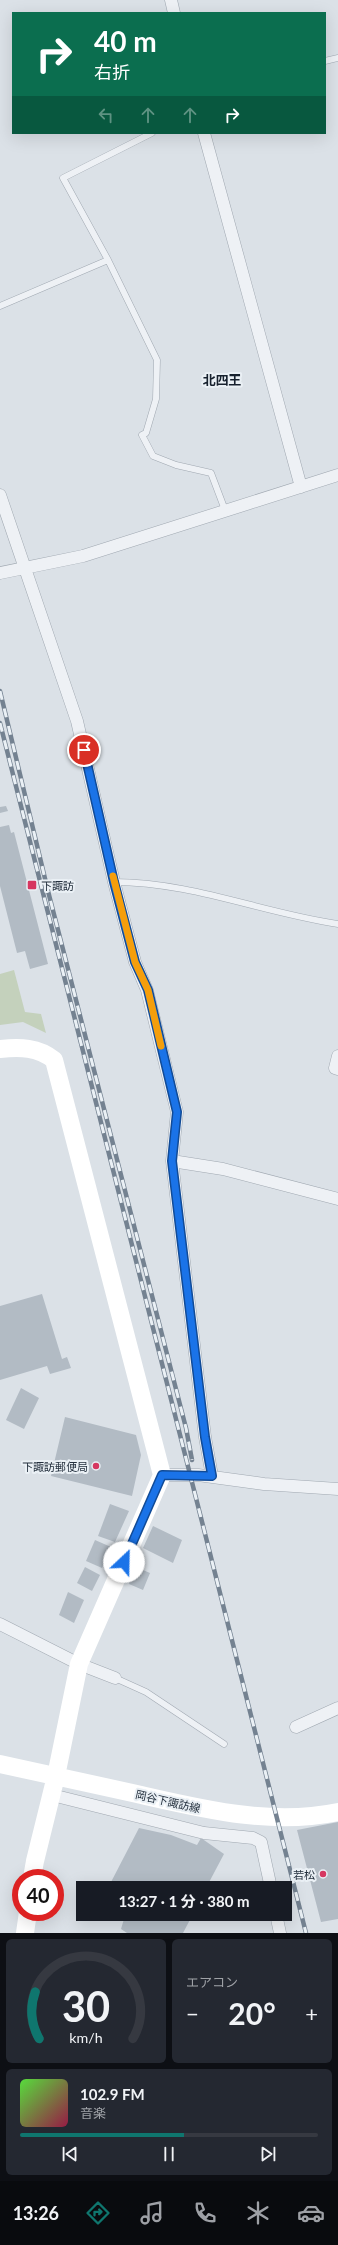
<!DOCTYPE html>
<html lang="ja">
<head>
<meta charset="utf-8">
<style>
  body { margin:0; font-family:Lato,"Noto Sans JP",sans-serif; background:#242831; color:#f1f3f6; height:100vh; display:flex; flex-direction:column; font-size:15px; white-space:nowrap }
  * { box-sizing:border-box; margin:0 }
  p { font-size:13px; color:#9ea1a6 }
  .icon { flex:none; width:22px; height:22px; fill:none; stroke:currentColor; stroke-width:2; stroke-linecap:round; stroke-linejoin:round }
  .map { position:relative; height:1933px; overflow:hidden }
  .panel { display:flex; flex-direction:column; gap:6px; padding:6px; background:#0d0f14; flex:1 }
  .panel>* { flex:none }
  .guide { position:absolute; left:12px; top:12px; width:314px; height:122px; border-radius:0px; box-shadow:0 4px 16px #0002; background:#0b6e4f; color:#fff; overflow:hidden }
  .speed { position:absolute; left:12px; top:1869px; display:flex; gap:8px; font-size:20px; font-weight:700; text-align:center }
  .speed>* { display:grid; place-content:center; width:52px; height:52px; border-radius:50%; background:#171b24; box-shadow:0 4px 16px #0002; line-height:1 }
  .speed .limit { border:6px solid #d22; background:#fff; color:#111 }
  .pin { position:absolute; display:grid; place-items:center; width:34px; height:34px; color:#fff; margin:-17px; border:2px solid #fff; border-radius:50%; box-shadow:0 1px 4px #0007 }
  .me { position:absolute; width:44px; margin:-22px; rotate:24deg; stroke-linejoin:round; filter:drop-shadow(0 0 3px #0008) }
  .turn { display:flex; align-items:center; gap:14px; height:84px; padding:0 16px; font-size:18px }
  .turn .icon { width:52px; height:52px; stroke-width:2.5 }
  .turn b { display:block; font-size:28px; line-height:34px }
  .lanes { display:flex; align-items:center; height:38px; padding:0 16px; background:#0003; justify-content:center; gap:20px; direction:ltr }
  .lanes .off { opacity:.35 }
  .big { font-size:30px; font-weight:700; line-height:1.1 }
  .panel .card { flex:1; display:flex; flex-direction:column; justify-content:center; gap:6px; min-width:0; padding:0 14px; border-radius:6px; background:#242831 }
  .panel .dial { align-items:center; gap:0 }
  .dial svg { height:104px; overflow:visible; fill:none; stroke:#363941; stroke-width:7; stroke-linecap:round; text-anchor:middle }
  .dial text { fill:#f1f3f6; stroke:none }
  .song { display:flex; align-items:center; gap:12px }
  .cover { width:48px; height:48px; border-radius:6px; background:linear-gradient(135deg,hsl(110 70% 55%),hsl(340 70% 35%)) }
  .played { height:4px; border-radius:2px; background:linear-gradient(90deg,#0f766e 55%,#363941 55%) }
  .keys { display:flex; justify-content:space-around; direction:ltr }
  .heat { display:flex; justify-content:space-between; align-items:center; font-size:22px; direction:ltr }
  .panel .tiles { flex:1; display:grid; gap:6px; grid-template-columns:1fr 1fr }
  .card:last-child { grid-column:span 2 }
  .trip { position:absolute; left:76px; top:1881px; width:216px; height:40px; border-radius:0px; background:#171b24; box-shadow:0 4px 16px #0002; font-weight:700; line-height:40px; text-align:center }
  .tab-bar { display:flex; height:64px; justify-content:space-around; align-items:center; background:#090b0e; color:#9ea1a6 }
  .tab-bar .icon { width:28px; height:28px }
  .tab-bar .selected { color:#0f766e }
  .tab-bar b { font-size:18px; color:#f1f3f6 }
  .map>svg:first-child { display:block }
  .green { fill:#c4d1bc }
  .building { fill:#b2bbc4 }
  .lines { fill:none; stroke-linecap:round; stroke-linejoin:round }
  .lane-casing { stroke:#a0a8b1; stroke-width:7 }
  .street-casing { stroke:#a0a8b1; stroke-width:13 }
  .lane { stroke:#eef1f5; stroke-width:6 }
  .street { stroke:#eef1f5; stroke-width:12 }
  .secondary { stroke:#fff; stroke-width:18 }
  .rail-casing { stroke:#748291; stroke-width:4.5 }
  .rail { stroke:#eaf0f5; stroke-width:3; stroke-dasharray:9; stroke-linecap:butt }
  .route-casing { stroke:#114b97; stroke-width:10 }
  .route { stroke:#1a73e8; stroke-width:7 }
  .slow { stroke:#f59e0b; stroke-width:7 }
  .poi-dot { fill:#d63660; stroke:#eaf0f5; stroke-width:1.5 }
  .labels { text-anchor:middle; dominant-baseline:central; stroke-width:4; stroke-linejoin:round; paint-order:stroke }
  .poi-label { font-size:11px; fill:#24303e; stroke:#eaf0f5; text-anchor:end }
  .street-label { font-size:11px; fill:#24303e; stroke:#eaf0f5 }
  .quarter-label { font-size:13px; font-weight:bold; fill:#17212e; stroke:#eaf0f5 }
</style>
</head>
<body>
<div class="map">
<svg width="338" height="1933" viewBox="0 0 338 1933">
  <rect width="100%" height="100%" fill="#dbe1e7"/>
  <path class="green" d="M 14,970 L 25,1012 L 41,1014 L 46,1033 L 23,1022 L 0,1025 L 0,974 Z"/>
  <path class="building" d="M 6,806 L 8,811 L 0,813 L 0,807 Z
    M 9,825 L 11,833 L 14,832 L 48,964 L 30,969 L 25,951 L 17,953 L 0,886 L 0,827 Z
    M 42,1294 L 62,1359 L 67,1357 L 71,1368 L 50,1374 L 47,1366 L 0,1380 L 0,1306 Z
    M 21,1388 L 39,1398 L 24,1429 L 6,1420 Z
    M 65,1417 L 136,1435 L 141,1455 L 132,1496 L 51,1476 Z
    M 110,1504 L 129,1511 L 115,1542 L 98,1536 Z
    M 153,1526 L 182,1540 L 173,1563 L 143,1548 Z
    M 95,1540 L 111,1547 L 102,1568 L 86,1561 Z
    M 85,1567 L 100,1575 L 92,1591 L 77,1583 Z
    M 136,1567 L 150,1573 L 143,1590 L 129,1584 Z
    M 68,1592 L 84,1600 L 74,1623 L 59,1615 Z
    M 338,1822 L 338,1919 L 321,1922 L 297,1830 Z
    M 139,1828 L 171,1835 L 197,1845 L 201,1838 L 224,1854 L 206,1888 L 114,1888 L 110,1884 Z
    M 114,1914 L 193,1914 L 183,1933 L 127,1933 L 121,1929 L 124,1919 Z"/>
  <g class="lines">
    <defs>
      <path id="lane" d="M 325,61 L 338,58
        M 152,133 L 63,178 L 108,260 L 157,360 L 156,399 L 146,433 L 142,435 L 153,456 L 176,465 L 211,473 L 225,510
        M 0,306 L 108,260
        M 114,882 C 191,882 263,913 338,924
        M 115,1678 L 146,1692 L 224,1744"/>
      <path id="street" d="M 171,0 L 174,13
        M 204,133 L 301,487
        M 0,495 L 77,721 L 114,882 L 135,962 L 147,990 L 177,1112 L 172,1161 L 205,1437 L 212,1476
        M 0,573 L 83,556 L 338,475
        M 338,1056 L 335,1068 L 338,1069
        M 172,1161 L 223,1169 L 338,1199
        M 162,1475 L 198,1475 L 264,1484 L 338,1489
        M 0,1624 L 79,1664 L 115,1678
        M 296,1727 L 338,1708
        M 52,1795 L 204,1833 L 253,1838 L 261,1842 L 271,1888
        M 276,1914 L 280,1933"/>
    </defs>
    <use href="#lane" class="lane-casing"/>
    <use href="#street" class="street-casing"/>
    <use href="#lane" class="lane"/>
    <use href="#street" class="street"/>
    <path class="secondary" d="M 0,1049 C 20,1047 38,1047 54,1060 L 162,1475 L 79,1664 L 56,1776 L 35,1861 L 32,1878
      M 0,1764 C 46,1774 91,1784 137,1794 C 203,1809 270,1826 338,1812
      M 25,1933 L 28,1912"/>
    <defs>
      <path id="rail" d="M 0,691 L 48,891 L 186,1428 L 192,1460
        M 0,723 L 306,1933"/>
    </defs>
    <use href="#rail" class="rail-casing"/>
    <use href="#rail" class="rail"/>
  </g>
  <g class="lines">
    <defs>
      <path id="route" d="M 84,750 L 114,882 L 135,962 L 148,990 L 177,1112 L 172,1161 L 205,1437 L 212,1476 L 162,1475 L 124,1562"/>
    </defs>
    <use href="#route" class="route-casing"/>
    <use href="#route" class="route"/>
    <path class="slow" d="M 113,876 L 135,962 L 148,990 L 161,1046"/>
  </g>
  <g class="poi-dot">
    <rect x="27" y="880" width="10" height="10" rx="2"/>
    <circle cx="96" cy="1466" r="4"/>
    <circle cx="323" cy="1874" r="4"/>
  </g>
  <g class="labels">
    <g class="poi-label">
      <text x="41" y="885" text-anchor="start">下諏訪</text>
      <text x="88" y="1466">下諏訪郵便局</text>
      <text x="315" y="1874">若松</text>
    </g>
    <g class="street-label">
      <text transform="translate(168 1801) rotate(13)">岡谷下諏訪線</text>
    </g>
    <g class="quarter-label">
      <text x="222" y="380">北四王</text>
    </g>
  </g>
</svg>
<div class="speed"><div class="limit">40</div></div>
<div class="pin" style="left:84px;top:750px;background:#d93025"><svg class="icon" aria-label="arrive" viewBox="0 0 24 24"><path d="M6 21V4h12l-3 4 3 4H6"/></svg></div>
<svg class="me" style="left:124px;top:1562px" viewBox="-20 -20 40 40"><circle r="19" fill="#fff"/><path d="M0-13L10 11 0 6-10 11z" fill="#1a73e8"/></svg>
<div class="trip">13:27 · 1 分 · 380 m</div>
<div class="guide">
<div class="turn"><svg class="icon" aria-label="right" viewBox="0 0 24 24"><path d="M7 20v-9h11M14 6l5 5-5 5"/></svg><div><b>40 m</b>右折</div></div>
<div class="lanes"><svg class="icon off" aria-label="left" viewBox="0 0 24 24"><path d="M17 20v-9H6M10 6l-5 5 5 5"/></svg><svg class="icon off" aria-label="ahead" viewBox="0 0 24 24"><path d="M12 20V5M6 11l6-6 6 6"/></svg><svg class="icon off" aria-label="ahead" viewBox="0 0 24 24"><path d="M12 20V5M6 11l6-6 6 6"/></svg><svg class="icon" aria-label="right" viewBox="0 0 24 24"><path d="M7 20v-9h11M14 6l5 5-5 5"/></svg></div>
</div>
</div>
<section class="panel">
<div class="tiles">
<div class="card dial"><svg viewBox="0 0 100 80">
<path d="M14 69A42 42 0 1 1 86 69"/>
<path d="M14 69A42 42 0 0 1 11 33" stroke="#0f766e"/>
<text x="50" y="56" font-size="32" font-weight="700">30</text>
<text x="50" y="72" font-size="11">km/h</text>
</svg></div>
<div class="card"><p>エアコン</p>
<div class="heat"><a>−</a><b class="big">20°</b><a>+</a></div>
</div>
<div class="card">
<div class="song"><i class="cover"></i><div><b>102.9 FM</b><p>音楽</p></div></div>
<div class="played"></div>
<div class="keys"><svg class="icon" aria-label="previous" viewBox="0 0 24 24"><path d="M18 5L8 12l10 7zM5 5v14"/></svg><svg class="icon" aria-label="pause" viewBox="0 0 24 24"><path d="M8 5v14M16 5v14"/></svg><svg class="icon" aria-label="next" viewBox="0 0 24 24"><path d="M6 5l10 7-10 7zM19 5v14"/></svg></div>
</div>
</div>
</section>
<nav class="tab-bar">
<b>13:26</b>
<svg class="icon selected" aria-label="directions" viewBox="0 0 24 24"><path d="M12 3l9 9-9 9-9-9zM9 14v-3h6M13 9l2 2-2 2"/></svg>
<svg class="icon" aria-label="music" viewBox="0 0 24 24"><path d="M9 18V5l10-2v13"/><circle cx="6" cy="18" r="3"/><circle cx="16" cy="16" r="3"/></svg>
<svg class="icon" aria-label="phone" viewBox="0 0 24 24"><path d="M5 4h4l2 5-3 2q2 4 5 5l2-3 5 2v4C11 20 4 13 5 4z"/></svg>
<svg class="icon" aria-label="climate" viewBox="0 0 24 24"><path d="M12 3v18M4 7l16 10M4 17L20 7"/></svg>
<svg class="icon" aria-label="car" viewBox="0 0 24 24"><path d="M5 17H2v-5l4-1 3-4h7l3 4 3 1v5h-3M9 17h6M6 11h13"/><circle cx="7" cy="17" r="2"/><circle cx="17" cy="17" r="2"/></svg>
</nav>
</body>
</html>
